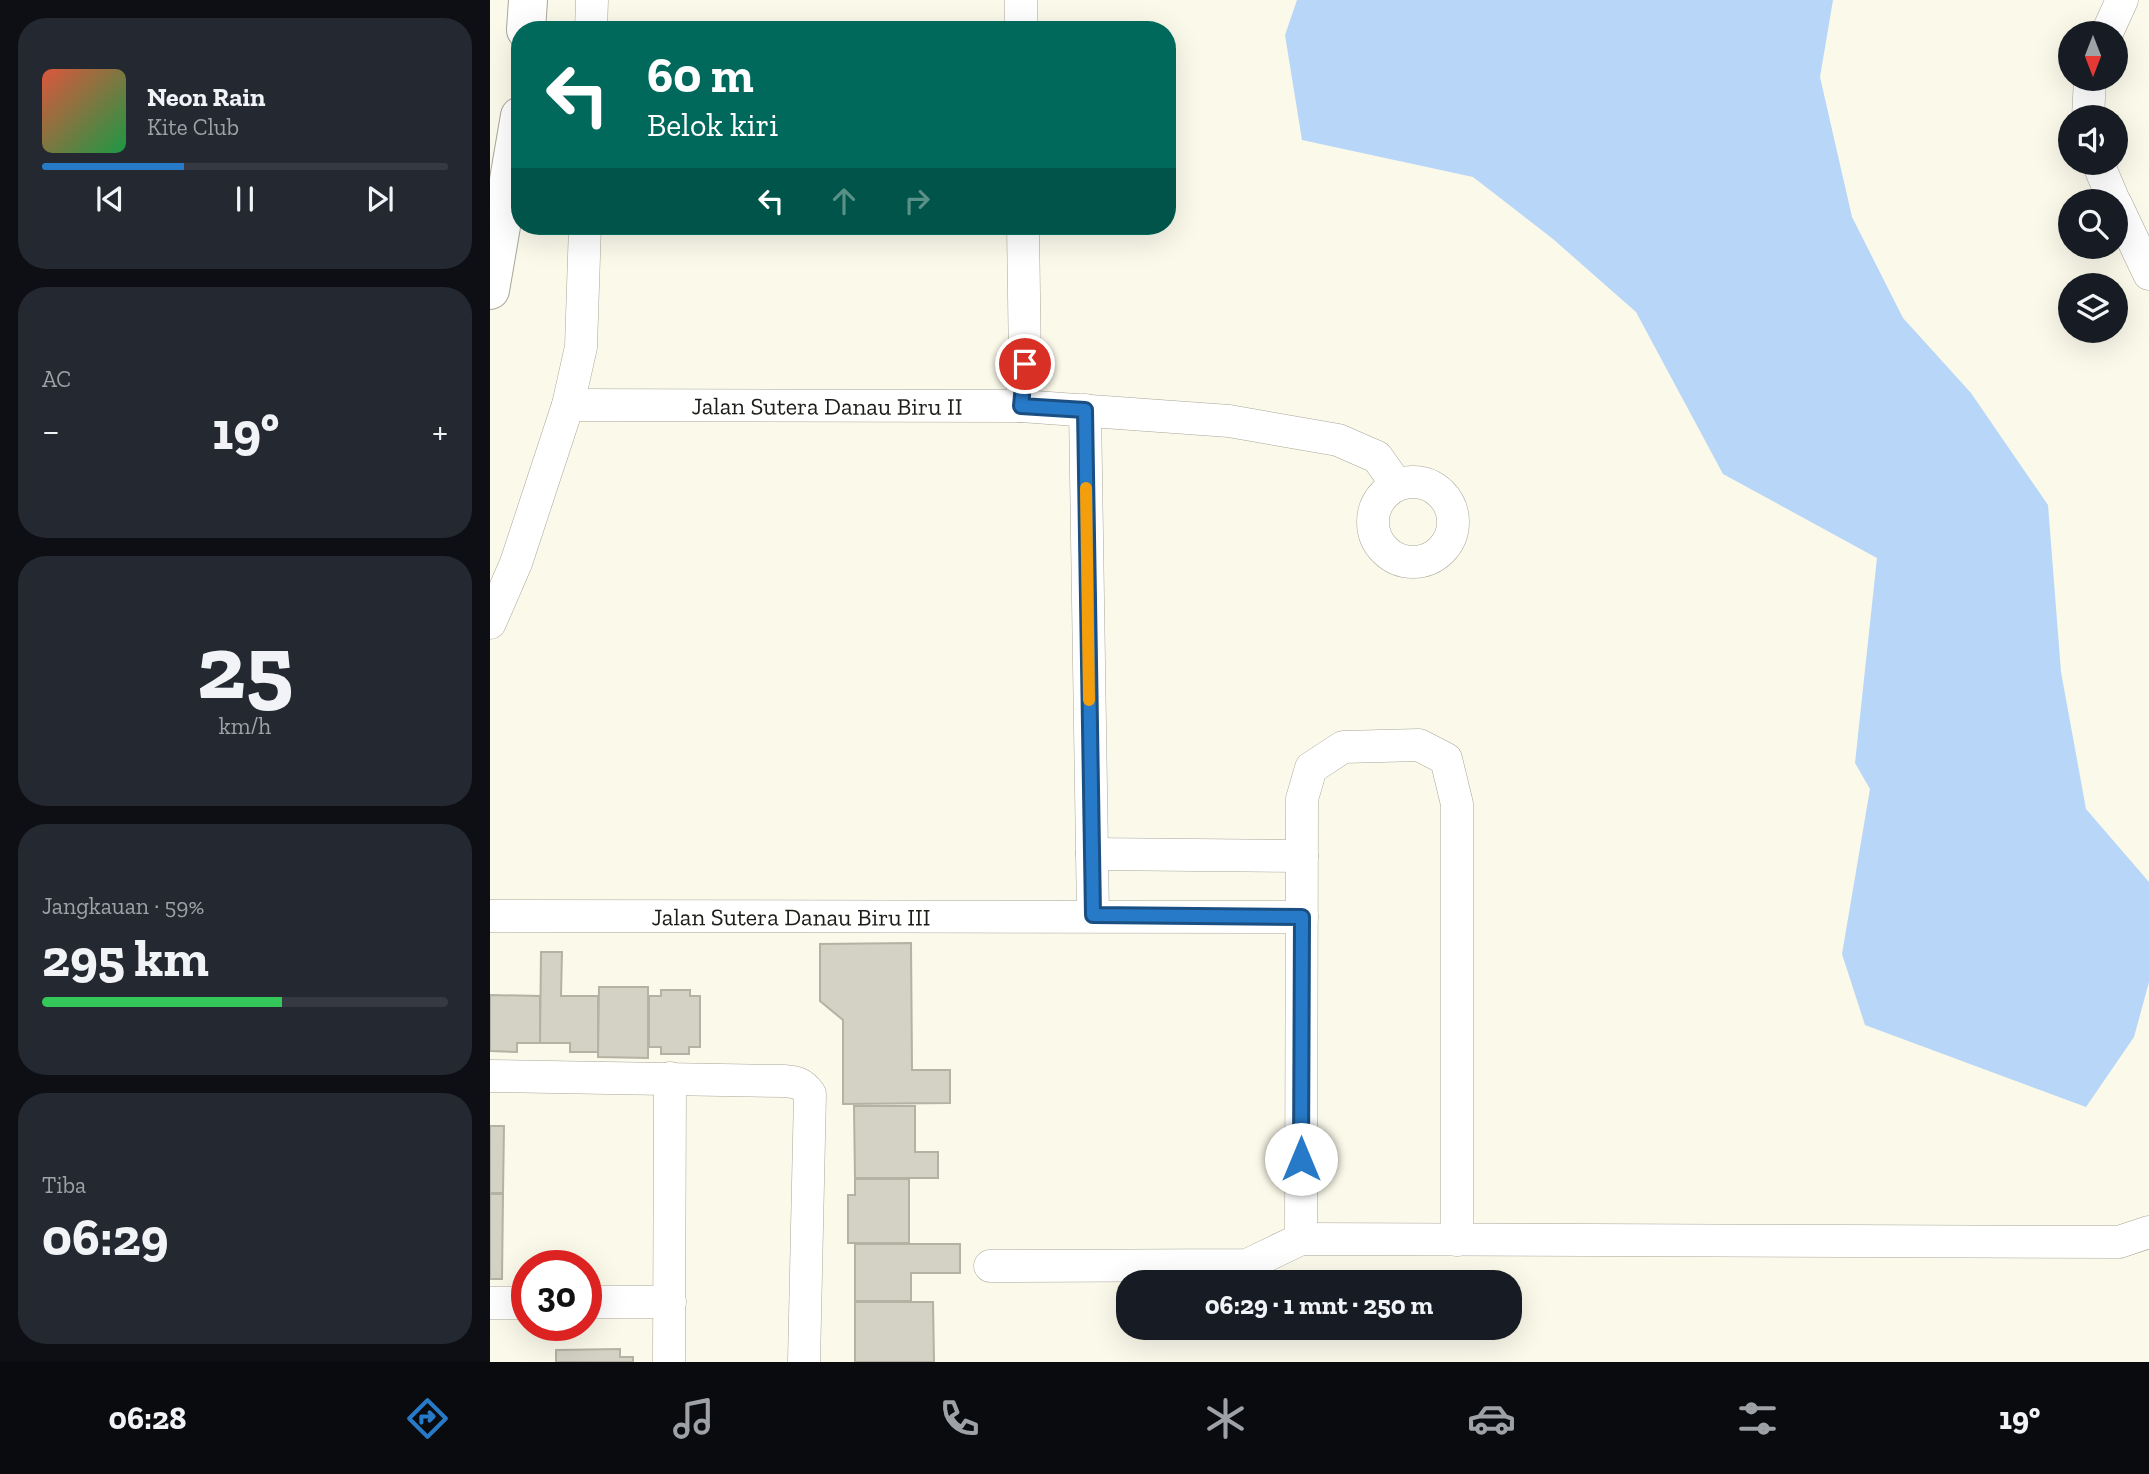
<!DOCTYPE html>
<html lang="id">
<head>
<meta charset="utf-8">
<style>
  body { margin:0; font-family:"Zilla Slab",serif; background:#242831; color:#f1f3f6; height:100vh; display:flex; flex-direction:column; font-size:26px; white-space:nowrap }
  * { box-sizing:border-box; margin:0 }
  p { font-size:23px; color:#9ea1a6 }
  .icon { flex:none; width:38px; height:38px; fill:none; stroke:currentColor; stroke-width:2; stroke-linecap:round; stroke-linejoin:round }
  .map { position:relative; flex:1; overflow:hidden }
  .panel { display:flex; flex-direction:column; gap:18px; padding:18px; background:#0d0f14; width:490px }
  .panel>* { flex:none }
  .guide { position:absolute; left:21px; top:21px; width:665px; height:214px; border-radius:28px; box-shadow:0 7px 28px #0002; background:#00695c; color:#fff; overflow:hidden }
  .needle { width:46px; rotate:180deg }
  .fabs { position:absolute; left:1568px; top:21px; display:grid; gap:14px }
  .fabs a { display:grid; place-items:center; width:70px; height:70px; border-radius:50%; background:#171b24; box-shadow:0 7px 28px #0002; font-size:35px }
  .speed { position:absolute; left:21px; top:1250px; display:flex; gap:14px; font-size:35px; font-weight:700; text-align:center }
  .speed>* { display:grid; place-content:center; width:91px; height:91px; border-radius:50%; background:#171b24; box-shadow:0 7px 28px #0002; line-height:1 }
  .speed .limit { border:10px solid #d22; background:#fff; color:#111 }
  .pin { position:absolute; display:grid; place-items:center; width:60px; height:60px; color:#fff; margin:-30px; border:4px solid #fff; border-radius:50%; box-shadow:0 2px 7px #0007 }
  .me { position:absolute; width:77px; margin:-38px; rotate:0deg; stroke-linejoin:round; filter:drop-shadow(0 0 5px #0008) }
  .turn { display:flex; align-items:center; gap:24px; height:147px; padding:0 21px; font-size:32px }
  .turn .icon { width:91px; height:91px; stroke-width:2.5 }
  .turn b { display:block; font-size:49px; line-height:60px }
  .lanes { display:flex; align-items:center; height:66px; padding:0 21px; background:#0003; justify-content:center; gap:35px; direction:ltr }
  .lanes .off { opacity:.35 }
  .big { font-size:52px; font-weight:800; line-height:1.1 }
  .panel .widget { flex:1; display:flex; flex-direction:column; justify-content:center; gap:10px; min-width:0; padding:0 24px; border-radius:28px; background:#242831 }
  .panel .dial { align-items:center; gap:0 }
  .dial b { font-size:91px; line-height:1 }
  .song { display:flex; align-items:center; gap:21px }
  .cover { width:84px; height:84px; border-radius:10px; background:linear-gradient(135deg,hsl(10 70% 55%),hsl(140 70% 35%)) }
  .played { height:7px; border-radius:4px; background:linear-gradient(90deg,#277ac8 35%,#363941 35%) }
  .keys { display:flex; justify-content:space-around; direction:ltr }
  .heat { display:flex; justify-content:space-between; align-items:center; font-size:38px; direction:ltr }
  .charge { height:10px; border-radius:5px; background:linear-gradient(90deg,#34c759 59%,#363941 0) }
  .trip { position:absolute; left:626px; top:1270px; width:406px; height:70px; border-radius:28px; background:#171b24; box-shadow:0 7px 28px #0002; font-weight:800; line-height:70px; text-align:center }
  .tab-bar { display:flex; height:112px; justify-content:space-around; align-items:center; background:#090b0e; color:#9ea1a6 }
  .tab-bar .icon { width:49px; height:49px }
  .tab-bar .selected { color:#277ac8 }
  .tab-bar b { font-size:32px; color:#f1f3f6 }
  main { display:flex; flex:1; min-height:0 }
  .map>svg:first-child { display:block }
  .water { fill:#b7d6f8 }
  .building { fill:#d4d2c4; stroke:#b3b2a3; stroke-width:2 }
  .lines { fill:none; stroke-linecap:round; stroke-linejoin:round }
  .minor-casing { stroke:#a8a799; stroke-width:33 }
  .tertiary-casing { stroke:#a8a799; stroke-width:40 }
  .minor { stroke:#fff; stroke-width:32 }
  .tertiary { stroke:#fff; stroke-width:38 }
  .route-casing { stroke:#194f82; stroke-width:18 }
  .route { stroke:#277ac8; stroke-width:12 }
  .slow { stroke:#f59e0b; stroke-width:12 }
  .labels { text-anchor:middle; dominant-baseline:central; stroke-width:5; stroke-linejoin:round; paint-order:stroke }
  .street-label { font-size:24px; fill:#1d1c17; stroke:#fff }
</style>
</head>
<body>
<main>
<section class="panel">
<div class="widget">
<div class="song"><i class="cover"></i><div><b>Neon Rain</b><p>Kite Club</p></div></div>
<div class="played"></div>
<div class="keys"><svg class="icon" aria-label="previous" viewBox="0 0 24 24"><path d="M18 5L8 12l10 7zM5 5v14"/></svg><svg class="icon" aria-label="pause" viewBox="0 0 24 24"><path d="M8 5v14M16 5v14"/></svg><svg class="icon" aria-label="next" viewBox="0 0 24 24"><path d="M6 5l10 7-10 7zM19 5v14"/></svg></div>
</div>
<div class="widget"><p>AC</p>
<div class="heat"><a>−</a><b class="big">19°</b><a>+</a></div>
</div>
<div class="widget dial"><b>25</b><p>km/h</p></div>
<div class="widget"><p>Jangkauan · 59%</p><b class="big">295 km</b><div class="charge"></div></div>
<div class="widget"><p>Tiba</p><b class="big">06:29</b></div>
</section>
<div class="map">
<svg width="1659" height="1362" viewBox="0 0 1659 1362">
  <rect width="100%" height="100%" fill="#fbf9ea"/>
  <path class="water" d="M 807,0 L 1343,0 L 1330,77 L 1362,217 L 1413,318 L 1481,393 L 1558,505 L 1571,672 L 1596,809 L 1659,882 L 1659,982 L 1644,1037 L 1596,1107 L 1375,1025 L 1352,954 L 1380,789 L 1365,763 L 1387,558 L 1233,474 L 1146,312 L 1063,239 L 983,177 L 812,140 L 795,35 Z"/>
  <path class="building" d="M 421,943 L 422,1070 L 460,1070 L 460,1103 L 353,1104 L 353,1020 L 330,1001 L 330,944 Z
    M 51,952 L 72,952 L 71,996 L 108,996 L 108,1052 L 80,1052 L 80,1043 L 50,1043 Z
    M 109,987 L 158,987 L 158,1058 L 108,1057 Z
    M 171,990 L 200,990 L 200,996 L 210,996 L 210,1047 L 199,1047 L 199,1054 L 171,1054 L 171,1047 L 159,1047 L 159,996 L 171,996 Z
    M 0,995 L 50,996 L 50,1043 L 27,1043 L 27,1052 L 0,1051 Z
    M 364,1106 L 425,1106 L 425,1152 L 448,1152 L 448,1178 L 365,1178 Z
    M 0,1126 L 14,1126 L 13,1193 L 0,1193 Z
    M 365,1179 L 419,1179 L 419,1243 L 358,1243 L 358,1195 L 365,1195 Z
    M 0,1194 L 13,1194 L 12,1279 L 0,1279 Z
    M 365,1244 L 470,1244 L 470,1273 L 421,1273 L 421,1301 L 365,1301 Z
    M 365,1302 L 443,1302 L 444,1362 L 365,1362 Z
    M 130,1349 L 130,1357 L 143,1357 L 143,1362 L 66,1362 L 66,1350 Z"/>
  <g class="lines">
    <defs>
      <g id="minor">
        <path d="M 531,0 L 531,30"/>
        <path d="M 101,30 L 102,0"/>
        <path d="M 1617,33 L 1632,0"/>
        <path d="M 1598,117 L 1600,79"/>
        <path d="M 1608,163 L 1624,201"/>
        <path d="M 1626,204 L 1659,274"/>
        <path id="s1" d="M 78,405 L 531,406 L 739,421 L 848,440 L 887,457 L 907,485"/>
        <path d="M 531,406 L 535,364 L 533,226"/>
        <path d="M 595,410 L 603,915"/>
        <circle cx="923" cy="522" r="40"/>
        <path d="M 0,623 L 26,563 L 78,405 L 91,347 L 95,226"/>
        <path d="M 602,854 L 812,856"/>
        <path id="s2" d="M 0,916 L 812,917"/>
        <path d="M 0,1076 L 294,1081 C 307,1082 312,1083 320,1094 L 314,1362"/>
        <path d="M 811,1239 L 812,799 L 821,768 L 853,747 L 929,745 L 956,759 L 967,804 L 967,1240"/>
        <path d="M 500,1266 L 757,1265 L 811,1239 L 1629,1242 L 1659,1232"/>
        <path d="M 96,1302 L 180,1302"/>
        <path d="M 0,1303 L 37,1303"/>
        <path d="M 179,1362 L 180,1078"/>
      </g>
      <path id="tertiary" d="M 36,30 L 38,0
        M 0,290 L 30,116"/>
    </defs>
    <use href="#minor" class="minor-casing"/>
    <use href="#tertiary" class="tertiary-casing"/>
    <use href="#minor" class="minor"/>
    <use href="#tertiary" class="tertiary"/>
  </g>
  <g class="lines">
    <defs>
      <path id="route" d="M 535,364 L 531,406 L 595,410 L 603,915 L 812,917 L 811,1159"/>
    </defs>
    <use href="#route" class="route-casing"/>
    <use href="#route" class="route"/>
    <path class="slow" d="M 596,488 L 599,700"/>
  </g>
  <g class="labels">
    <g class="street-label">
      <text stroke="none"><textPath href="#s1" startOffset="259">Jalan Sutera Danau Biru II</textPath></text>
      <text stroke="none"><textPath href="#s2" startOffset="301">Jalan Sutera Danau Biru III</textPath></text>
    </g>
  </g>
</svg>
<div class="fabs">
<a><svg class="needle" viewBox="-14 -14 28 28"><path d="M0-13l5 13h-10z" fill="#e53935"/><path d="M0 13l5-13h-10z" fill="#9ea1a6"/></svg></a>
<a><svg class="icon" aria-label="sound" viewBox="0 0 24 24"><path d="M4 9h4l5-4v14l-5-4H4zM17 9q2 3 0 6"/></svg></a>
<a><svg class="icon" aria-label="search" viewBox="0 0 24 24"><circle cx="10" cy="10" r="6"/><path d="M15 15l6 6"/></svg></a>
<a><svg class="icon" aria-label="layers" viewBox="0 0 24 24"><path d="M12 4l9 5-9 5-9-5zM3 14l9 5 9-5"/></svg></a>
</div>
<div class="speed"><div class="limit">30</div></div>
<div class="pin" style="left:535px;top:364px;background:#d93025"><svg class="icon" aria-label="arrive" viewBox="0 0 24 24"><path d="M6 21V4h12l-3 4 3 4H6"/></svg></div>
<svg class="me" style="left:811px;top:1159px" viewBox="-20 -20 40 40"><circle r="19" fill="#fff"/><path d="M0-13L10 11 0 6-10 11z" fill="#277ac8"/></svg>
<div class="trip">06:29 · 1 mnt · 250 m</div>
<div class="guide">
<div class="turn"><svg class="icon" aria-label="left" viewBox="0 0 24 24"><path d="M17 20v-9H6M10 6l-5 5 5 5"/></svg><div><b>60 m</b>Belok kiri</div></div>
<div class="lanes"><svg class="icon" aria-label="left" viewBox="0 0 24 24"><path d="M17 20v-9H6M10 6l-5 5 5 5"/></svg><svg class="icon off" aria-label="ahead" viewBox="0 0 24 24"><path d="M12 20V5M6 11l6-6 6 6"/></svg><svg class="icon off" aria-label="right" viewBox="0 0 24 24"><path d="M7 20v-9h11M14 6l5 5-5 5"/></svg></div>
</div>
</div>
</main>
<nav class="tab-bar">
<b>06:28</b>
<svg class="icon selected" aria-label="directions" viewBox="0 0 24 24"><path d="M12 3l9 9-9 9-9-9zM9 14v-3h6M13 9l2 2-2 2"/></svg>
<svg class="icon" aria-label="music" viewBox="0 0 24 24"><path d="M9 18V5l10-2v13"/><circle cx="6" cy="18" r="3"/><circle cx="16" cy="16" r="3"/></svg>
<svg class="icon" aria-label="phone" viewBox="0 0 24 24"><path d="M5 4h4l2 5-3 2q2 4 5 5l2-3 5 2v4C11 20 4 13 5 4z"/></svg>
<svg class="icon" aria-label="climate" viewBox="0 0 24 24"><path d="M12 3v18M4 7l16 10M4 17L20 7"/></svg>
<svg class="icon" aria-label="car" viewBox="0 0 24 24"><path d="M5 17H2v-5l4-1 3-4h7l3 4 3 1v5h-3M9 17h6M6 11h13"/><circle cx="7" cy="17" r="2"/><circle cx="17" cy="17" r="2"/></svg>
<svg class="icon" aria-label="filters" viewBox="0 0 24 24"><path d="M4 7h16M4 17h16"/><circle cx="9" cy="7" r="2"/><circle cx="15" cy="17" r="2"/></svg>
<b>19°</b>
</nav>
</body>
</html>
